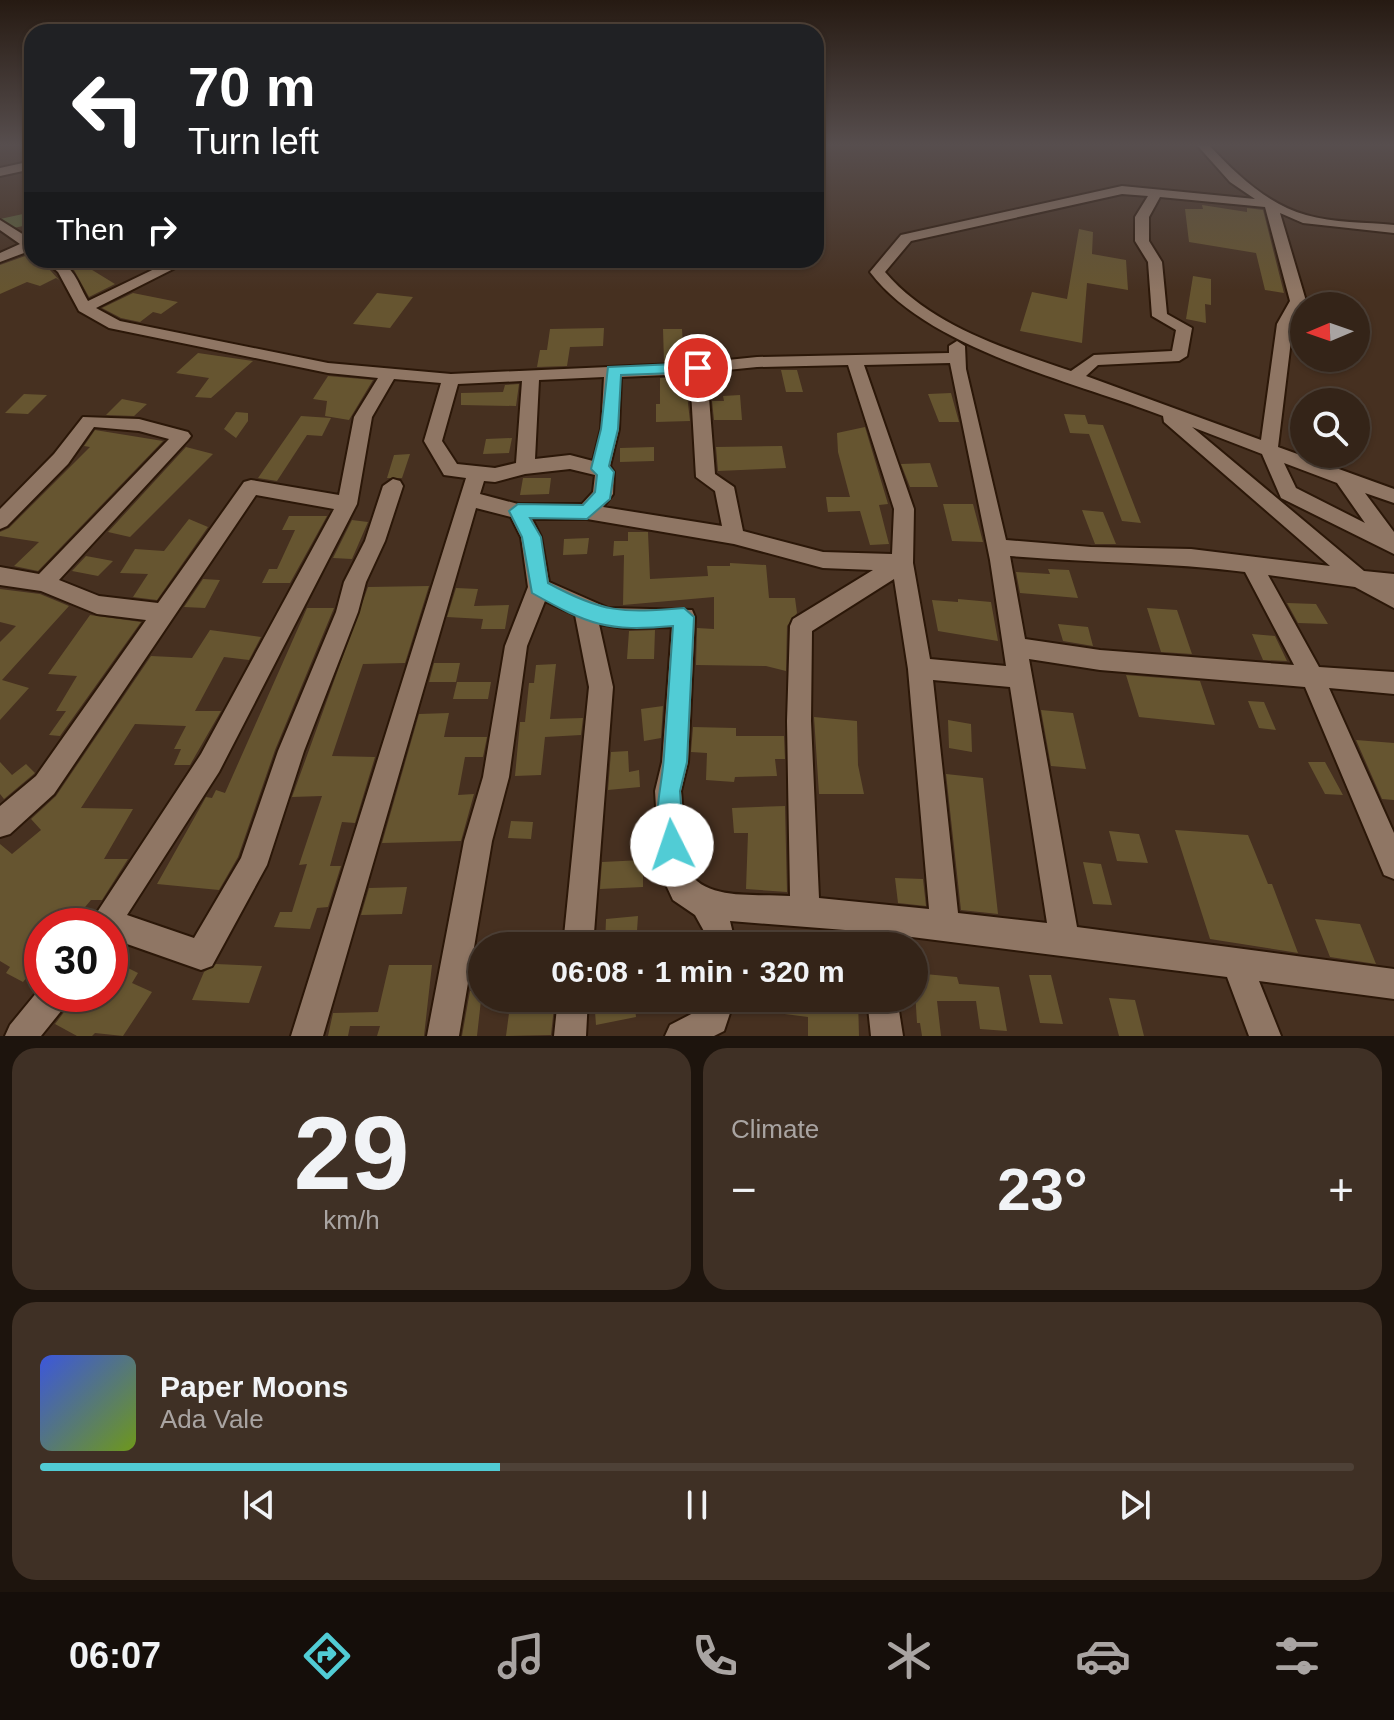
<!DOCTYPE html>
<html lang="en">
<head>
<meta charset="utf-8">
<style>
  body { margin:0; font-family:Arial,sans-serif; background:#3f3025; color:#f1f3f6; height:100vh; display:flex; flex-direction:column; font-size:30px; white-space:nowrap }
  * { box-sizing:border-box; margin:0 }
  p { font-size:26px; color:#a9a4a2 }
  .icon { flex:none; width:44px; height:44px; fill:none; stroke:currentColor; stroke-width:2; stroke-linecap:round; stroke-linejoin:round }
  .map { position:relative; height:1036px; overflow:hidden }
  .sheet { display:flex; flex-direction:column; gap:12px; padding:12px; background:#1d140d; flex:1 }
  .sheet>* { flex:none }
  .hud { position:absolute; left:24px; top:24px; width:800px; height:244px; border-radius:24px; box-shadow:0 2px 6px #0004,0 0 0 2px #4e4137; background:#202124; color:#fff; overflow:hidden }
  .needle { width:52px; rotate:268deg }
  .buttons { position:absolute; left:1290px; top:292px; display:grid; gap:16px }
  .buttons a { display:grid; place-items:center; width:80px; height:80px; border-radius:50%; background:#342418; box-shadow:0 2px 6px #0004,0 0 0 2px #4e4137; font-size:40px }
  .speed { position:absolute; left:24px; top:908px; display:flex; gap:16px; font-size:40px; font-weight:700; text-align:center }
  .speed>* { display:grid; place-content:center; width:104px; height:104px; border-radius:50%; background:#342418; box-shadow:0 2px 6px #0004,0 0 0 2px #4e4137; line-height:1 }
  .speed .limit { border:12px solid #d22; background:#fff; color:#111 }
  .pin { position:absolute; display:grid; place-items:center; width:68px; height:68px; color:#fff; margin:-34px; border:4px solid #fff; border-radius:50%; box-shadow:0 2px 8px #0007 }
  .me { position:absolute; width:88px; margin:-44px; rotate:356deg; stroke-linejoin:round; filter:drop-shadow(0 0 6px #0008) }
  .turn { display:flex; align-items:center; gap:28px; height:168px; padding:0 32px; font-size:36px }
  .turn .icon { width:104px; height:104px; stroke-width:2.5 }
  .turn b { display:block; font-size:56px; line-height:68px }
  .then { display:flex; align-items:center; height:76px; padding:0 32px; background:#0003; gap:16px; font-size:30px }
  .big { font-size:60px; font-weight:700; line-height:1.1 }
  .sheet .widget { flex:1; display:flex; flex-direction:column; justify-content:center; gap:12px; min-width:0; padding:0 28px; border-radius:24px; background:#3f3025 }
  .sheet .dial { align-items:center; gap:0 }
  .dial b { font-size:104px; line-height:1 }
  .song { display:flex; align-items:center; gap:24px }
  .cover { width:96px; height:96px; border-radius:12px; background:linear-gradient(135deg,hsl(230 70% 55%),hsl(80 70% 35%)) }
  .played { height:8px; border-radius:4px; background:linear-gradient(90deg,#51ccd5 35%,#4e4137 35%) }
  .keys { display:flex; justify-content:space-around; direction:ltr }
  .heat { display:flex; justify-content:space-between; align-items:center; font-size:44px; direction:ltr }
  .sheet .tiles { flex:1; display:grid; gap:12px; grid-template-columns:1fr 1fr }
  .widget:last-child { grid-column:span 2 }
  .trip { position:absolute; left:468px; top:932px; width:460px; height:80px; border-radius:40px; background:#342418; box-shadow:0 2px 6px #0004,0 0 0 2px #4e4137; font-weight:700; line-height:80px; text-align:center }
  .menu { display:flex; height:128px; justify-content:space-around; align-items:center; background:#150e0a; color:#a9a4a2 }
  .menu .icon { width:56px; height:56px }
  .menu .selected { color:#51ccd5 }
  .menu b { font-size:36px; color:#f1f3f6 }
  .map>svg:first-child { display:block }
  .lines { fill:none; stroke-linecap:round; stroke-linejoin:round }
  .river { fill:#5a5f39; fill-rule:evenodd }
  .building { fill:#665530 }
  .street-casing { stroke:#2b1708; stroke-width:4 }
  .street { fill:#8f7664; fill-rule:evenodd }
  .route { fill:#51ccd5; stroke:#35858a; stroke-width:2 }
</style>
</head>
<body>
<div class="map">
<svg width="1394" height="1036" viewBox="0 0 1394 1036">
  <rect width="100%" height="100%" fill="#463020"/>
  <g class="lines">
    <path class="river" d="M 32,212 L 32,224 L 0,231 L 0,219 Z"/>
  </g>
  <path class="building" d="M 1202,205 L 1247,212 L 1247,208 L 1263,210 L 1284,293 L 1265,290 L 1256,253 L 1189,242 L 1185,209 L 1203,209 Z
    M 1079,229 L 1093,232 L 1092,254 L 1126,260 L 1128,290 L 1087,283 L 1082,343 L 1020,331 L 1032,292 L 1067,299 Z
    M 28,255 L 32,260 L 41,260 L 59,280 L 56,278 L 40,286 L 27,282 L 0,294 L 0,265 Z
    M 61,260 L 76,260 L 115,284 L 89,297 L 74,270 Z
    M 1193,276 L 1211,279 L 1211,305 L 1205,304 L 1206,323 L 1186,319 Z
    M 133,293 L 178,302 L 161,314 L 153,312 L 140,322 L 121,318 L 102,308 Z
    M 377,293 L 413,297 L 390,328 L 353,324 Z
    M 604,328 L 603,346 L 570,347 L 567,366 L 537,367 L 540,350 L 547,350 L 550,329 Z
    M 663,329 L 682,329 L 684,361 L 664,362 Z
    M 198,353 L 253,361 L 211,398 L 195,397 L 209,378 L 176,373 Z
    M 781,370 L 797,370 L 803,392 L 786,392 Z
    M 328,376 L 373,380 L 349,420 L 325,416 L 327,401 L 313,399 Z
    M 685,377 L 690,421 L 656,422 L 656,404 L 660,404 L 660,378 Z
    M 519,384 L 516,406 L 461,405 L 461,393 L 503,392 L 505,385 Z
    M 951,393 L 959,422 L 939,422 L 928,394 Z
    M 24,394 L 47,395 L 28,414 L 5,413 Z
    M 740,395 L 742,420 L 714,420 L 712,401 L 724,401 L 723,396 Z
    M 122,399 L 147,404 L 134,416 L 106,415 Z
    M 236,412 L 248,413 L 248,421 L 236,438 L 224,429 Z
    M 1064,414 L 1085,415 L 1088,424 L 1103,425 L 1141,523 L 1122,521 L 1089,434 L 1070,433 Z
    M 301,416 L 331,418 L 322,436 L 307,435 L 277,481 L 258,478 Z
    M 865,427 L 888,504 L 879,505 L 889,544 L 870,545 L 860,511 L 828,512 L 826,497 L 850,497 L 838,452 L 837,433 Z
    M 95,430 L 163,441 L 38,571 L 14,566 L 39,542 L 0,536 L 0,532 L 9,528 L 90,447 L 84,446 Z
    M 512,438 L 509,453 L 483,454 L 486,439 Z
    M 782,446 L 786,468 L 718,471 L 716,447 Z
    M 186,447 L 213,454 L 130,537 L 108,532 Z
    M 654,447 L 654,461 L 620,462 L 620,448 Z
    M 410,454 L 402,478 L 387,478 L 394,455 Z
    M 930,463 L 938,487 L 910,487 L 901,464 Z
    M 523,478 L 551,478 L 549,494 L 520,495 Z
    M 943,504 L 973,504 L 983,542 L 952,541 Z
    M 1082,510 L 1103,512 L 1116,544 L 1095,544 Z
    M 289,516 L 327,516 L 290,583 L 262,583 L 269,569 L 277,569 L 295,530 L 282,530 Z
    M 189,519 L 208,527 L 157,600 L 133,597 L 148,574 L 120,573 L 135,549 L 164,551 Z
    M 352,520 L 368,522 L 352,559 L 333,558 Z
    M 628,532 L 648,532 L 650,579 L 708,576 L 707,566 L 730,566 L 730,563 L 766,565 L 769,598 L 795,598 L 797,613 L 787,626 L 786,671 L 766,666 L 696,665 L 697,628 L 714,629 L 714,597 L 623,605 L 624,555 L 613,556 L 614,541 L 628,541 Z
    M 589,538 L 587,554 L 563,555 L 564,539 Z
    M 86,556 L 113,561 L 98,576 L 72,571 Z
    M 1048,569 L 1069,570 L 1078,598 L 1020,593 L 1016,572 L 1050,574 Z
    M 203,579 L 220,580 L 205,608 L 184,607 Z
    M 429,586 L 405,663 L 363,664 L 332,756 L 375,757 L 355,823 L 342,822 L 330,866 L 341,866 L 328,907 L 317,908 L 310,929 L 274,927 L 280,912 L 292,912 L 307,864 L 299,865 L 322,796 L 292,797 L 368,587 Z
    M 456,588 L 478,589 L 474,606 L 509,605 L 505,629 L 481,629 L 483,619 L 447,617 Z
    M 0,589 L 40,594 L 69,606 L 2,680 L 29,688 L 0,720 L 0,642 L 16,626 L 0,622 Z
    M 958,599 L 991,602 L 998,641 L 938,631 L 932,600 L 958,602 Z
    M 1287,603 L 1316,604 L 1328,624 L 1298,623 Z
    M 307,608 L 334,608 L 275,750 L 238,857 L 219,890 L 157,884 L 206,797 L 212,798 L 216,790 L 225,793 Z
    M 1147,608 L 1177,610 L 1192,654 L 1161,652 Z
    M 90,615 L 141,622 L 60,736 L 49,735 L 66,711 L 56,711 L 77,676 L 48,674 Z
    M 1058,624 L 1088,627 L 1093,646 L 1063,641 Z
    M 210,630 L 261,637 L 249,660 L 224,657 L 195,711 L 221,711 L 190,765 L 174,765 L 181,749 L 174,749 L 186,726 L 135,724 L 81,808 L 133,809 L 104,859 L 128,859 L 102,900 L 91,900 L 69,926 L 42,926 L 42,959 L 23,982 L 6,973 L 10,967 L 0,961 L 0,844 L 12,854 L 41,830 L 31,819 L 56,796 L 151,656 L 192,658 Z
    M 655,630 L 654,659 L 627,659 L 629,631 Z
    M 1252,634 L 1275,636 L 1287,661 L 1263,660 Z
    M 434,663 L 460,663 L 456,682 L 429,682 Z
    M 556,664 L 550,719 L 583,718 L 581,735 L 545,737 L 541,775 L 515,776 L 520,722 L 525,722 L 529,683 L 534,683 L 536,665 Z
    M 1126,675 L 1200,681 L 1215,725 L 1139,717 Z
    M 457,682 L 491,682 L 488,699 L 453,699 Z
    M 1248,701 L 1264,702 L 1276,730 L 1259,728 Z
    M 663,706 L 661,738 L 644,741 L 641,709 Z
    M 1041,710 L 1073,713 L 1086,769 L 1051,766 Z
    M 449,713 L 444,737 L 487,737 L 483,757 L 465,757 L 458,795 L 474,794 L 461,841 L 382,843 L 419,714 Z
    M 814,717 L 857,721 L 858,765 L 864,794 L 819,794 Z
    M 948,720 L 971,724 L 972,752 L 949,748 Z
    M 693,727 L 736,728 L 736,736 L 784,736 L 785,759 L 775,759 L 777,776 L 735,777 L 734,782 L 706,780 L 707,753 L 691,752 Z
    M 1356,740 L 1394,743 L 1394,800 L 1382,799 Z
    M 628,751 L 629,772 L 639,770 L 640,787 L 608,790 L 611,752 Z
    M 0,762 L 12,775 L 26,764 L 35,773 L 4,799 L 0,794 Z
    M 1308,762 L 1325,762 L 1343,795 L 1325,794 Z
    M 946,774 L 983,778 L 998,914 L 961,910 Z
    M 785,806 L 787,892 L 746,889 L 748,833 L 734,833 L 732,808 Z
    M 511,821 L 533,822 L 531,839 L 508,838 Z
    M 1175,830 L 1248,835 L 1268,884 L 1272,884 L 1298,953 L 1210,939 Z
    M 1109,831 L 1139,834 L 1148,863 L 1117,861 Z
    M 643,860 L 643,887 L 600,889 L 602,862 Z
    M 1083,862 L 1101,864 L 1112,905 L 1093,904 Z
    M 895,878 L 923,879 L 926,906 L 898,903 Z
    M 407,887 L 402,914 L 361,915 L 369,888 Z
    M 638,916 L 636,946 L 605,946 L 606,919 Z
    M 1315,919 L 1360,924 L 1376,964 L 1330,957 Z
    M 110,959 L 119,968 L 122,965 L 138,973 L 132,983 L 152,992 L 123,1036 L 95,1033 L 92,1036 L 77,1036 L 55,1024 L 68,1007 L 73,994 L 110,994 Z
    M 216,964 L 262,966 L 249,1003 L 192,1000 L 204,972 Z
    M 389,965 L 432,965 L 424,1036 L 377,1036 L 380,1026 L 350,1026 L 348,1036 L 328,1036 L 333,1013 L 378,1012 Z
    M 914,973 L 957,977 L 959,984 L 999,987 L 1007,1031 L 980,1029 L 976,1001 L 937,1001 L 941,1036 L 922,1036 L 920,1023 L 917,1023 Z
    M 1029,975 L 1051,975 L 1063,1024 L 1040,1023 Z
    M 470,991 L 482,991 L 477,1036 L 462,1036 Z
    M 511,998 L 555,998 L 551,1035 L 506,1036 Z
    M 594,998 L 634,998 L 636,1017 L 596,1025 Z
    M 777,998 L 858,998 L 859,1036 L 808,1036 L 808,1017 L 777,1013 Z
    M 1109,998 L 1135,1000 L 1144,1036 L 1119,1036 Z"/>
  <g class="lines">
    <defs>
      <path id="street" d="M 1197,145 L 1209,145 C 1236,174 1267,204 1306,215 C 1333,223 1366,222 1394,225 L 1394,233 L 1303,223 L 1280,213 L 1306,301 L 1293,324 L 1278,447 L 1394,489 L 1394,503 L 1365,493 L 1394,532 L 1394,554 L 1281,498 L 1262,454 L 1192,427 L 1364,571 L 1394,574 L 1394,608 L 1355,587 L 1268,575 L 1319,667 L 1394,672 L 1394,694 L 1329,688 L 1394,833 L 1394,879 L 1384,875 L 1305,687 L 1100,670 L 1029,659 L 1077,927 L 1394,969 L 1394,999 L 1259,981 L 1281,1036 L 1249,1036 L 1227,977 L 888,934 L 890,946 L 860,946 L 858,931 L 730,921 L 736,946 L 706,946 L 705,933 L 695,915 L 673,900 L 660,872 L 655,791 L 662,762 L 672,627 L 624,628 L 599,624 L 613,687 L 593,946 L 563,946 L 589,687 L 575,615 L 545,601 L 527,646 L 509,777 L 492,841 L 459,1036 L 427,1036 L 464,841 L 483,777 L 505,646 L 528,587 L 521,537 L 511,517 L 476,508 L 323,1036 L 291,1036 L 466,478 L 444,475 L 424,441 L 441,383 L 394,379 L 372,417 L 357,504 L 219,772 L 127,915 L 194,938 L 241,858 L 278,751 L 336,612 L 344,582 L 365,541 L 383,486 L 393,479 L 400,481 L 403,486 L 385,541 L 366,582 L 358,612 L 304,751 L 267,865 L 212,966 L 201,970 L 110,938 L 110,926 L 88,926 L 201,754 L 334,509 L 256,495 L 54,794 L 10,834 L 0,837 L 0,806 L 36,776 L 146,620 L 97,614 L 41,591 L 0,585 L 0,567 L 39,574 L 169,439 L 139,431 L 94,427 L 68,464 L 7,526 L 0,529 L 0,509 L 54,454 L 83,417 L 139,419 L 188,432 L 191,436 L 188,440 L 59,580 L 99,596 L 158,603 L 244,482 L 251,480 L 339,495 L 354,417 L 378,378 L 328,373 L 109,328 L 79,311 L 58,272 L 44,260 C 73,260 75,278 88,301 L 173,260 L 191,260 L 96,308 L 120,321 L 328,363 L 451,374 L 698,363 L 757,357 L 949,353 L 949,346 L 957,341 L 965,346 L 966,369 L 1006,540 L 1091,547 L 1191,549 L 1330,566 L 1164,422 L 1163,416 C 1073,381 929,350 870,272 L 901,235 L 1122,186 L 1255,199 L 1230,182 ZM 1122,194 L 1148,196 L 1135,217 L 1135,241 L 1148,262 L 1152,316 L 1176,330 L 1172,351 L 1094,355 L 1071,371 C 1006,349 931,326 885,272 L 911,241 ZM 1160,197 L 1265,207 L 1290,301 L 1277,324 L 1261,440 L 1086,376 L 1098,365 L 1179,361 L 1187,356 L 1192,328 L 1167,314 L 1162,262 L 1149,241 L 1149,217 ZM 950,363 L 990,560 L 1006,666 L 930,659 L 913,563 L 914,509 L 864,365 ZM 848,365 L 894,509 L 892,554 L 823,552 L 743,531 L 734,487 L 715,474 L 707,372 L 757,367 ZM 690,374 L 696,477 L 715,491 L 722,526 L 603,507 L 613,494 L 614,472 L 610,466 L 619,429 L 621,377 ZM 604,377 L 601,429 L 593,461 L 570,455 L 535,459 L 539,380 ZM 522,381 L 516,463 L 495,468 L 457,464 L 442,441 L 458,384 ZM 1284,463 L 1337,483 L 1365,523 L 1296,488 ZM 570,469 L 595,475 L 593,492 L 582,504 L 518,504 L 480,494 L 484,481 L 495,482 L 525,474 ZM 532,519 L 587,519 L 734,544 L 823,568 L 873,570 L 793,619 L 790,626 L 787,721 L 790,896 C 758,893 705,902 688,870 L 681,791 L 688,762 L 695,617 L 692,610 L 608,608 L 549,582 L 541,537 ZM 1010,556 C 1088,563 1167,562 1245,572 L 1294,665 L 1100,650 L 1025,639 ZM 894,579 L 908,669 L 929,909 L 819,898 L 811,721 L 812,631 ZM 933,680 L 1010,687 L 1047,923 L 958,913 Z
        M 32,161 L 32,169 L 0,176 L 0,168 Z
        M 0,220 L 32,240 L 32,250 L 0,262 L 0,253 L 20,244 L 0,230 Z
        M 42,986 L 42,994 L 70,994 L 66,1005 L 41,1036 L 5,1036 L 10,1025 Z
        M 558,998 L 588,998 L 586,1036 L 554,1036 Z
        M 705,998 L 735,998 L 724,1031 L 714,1036 L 665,1036 L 670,1025 L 701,1009 Z
        M 867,998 L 897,998 L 903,1036 L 871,1036 Z"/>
    </defs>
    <use href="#street" class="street-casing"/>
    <use href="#street" class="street"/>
  </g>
  <linearGradient id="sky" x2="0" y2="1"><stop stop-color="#261a12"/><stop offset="0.5" stop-color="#574e4e"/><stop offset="1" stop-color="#574e4e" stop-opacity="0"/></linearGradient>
  <rect width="1394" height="290" fill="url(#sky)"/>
  <path class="route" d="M 698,363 L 706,368 L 703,372 L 621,375 L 618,429 L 609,466 L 614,472 L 610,499 L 587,519 L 530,518 L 541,537 L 548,583 C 603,613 622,613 684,608 L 694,617 L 687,762 L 680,791 L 684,845 L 681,854 L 672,858 L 663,854 C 650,822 662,789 664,756 C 667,713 670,670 673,626 C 607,632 589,625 532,593 L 522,537 L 509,511 L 518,504 L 583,505 L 595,492 L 597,475 L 591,469 L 601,429 L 608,367 Z"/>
</svg>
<div class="buttons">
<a><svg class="needle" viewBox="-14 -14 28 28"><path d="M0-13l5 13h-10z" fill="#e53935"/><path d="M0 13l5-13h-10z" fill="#a9a4a2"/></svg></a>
<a><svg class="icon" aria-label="search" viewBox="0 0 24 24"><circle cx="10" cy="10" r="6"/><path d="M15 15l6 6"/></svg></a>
</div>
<div class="speed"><div class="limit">30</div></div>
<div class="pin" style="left:698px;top:368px;background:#d93025"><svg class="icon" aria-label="arrive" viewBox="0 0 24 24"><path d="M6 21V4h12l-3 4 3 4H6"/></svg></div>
<svg class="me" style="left:672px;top:845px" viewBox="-20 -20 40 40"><circle r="19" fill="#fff"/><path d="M0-13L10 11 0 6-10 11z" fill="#51ccd5"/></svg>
<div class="trip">06:08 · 1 min · 320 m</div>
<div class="hud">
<div class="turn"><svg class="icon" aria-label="left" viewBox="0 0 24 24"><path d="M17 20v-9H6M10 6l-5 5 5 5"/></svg><div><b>70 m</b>Turn left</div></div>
<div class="then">Then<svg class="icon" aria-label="right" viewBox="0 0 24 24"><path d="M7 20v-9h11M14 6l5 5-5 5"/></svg></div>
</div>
</div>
<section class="sheet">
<div class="tiles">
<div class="widget dial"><b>29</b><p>km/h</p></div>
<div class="widget"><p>Climate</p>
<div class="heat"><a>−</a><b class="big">23°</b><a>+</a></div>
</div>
<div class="widget">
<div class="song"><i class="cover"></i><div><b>Paper Moons</b><p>Ada Vale</p></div></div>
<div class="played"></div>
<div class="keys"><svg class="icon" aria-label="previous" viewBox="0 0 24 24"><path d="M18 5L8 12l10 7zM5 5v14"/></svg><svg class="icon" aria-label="pause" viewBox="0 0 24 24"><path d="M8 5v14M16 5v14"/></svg><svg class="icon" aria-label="next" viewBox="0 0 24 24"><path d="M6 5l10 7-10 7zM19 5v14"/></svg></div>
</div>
</div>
</section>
<nav class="menu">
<b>06:07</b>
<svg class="icon selected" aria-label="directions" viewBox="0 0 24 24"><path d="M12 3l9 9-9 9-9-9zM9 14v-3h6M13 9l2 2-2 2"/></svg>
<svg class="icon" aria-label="music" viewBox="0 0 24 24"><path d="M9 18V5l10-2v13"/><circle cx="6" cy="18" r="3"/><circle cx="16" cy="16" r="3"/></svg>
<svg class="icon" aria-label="phone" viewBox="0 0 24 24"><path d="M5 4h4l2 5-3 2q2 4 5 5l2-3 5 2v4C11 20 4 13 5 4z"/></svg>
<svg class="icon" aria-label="climate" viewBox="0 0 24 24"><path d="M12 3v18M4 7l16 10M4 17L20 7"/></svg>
<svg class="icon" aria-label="car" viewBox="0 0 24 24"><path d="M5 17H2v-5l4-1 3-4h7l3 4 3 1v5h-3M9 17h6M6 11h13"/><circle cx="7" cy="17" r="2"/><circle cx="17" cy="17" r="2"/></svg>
<svg class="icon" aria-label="filters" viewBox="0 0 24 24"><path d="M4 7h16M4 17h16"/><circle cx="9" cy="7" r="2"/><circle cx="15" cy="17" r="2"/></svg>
</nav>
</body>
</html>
